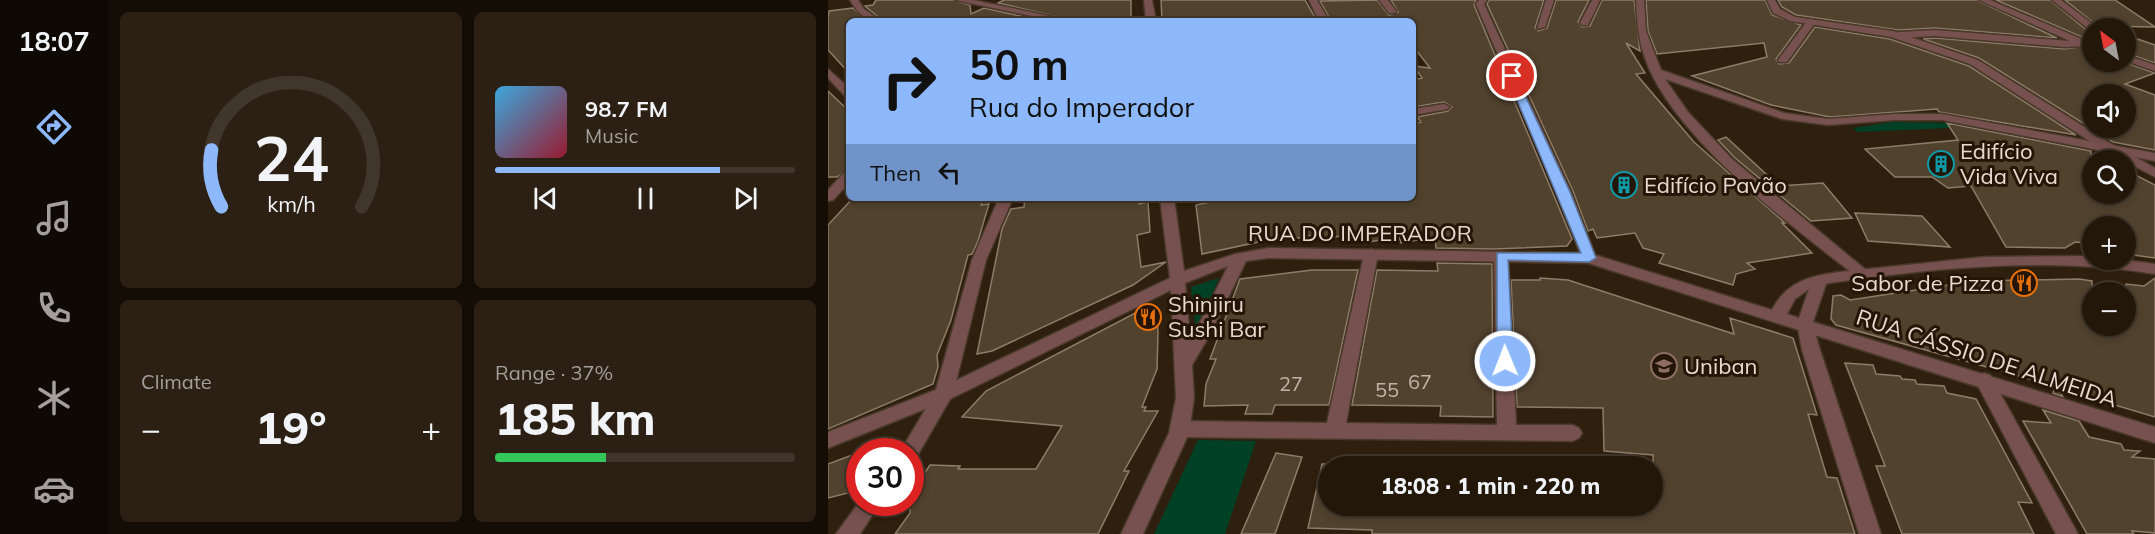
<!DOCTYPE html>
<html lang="en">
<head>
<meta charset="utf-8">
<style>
  body { margin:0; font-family:Mulish,sans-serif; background:#2b2013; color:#f1f3f6; height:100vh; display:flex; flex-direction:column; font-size:22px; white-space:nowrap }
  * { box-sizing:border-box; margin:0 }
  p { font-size:20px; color:#a39f9c }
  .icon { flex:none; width:33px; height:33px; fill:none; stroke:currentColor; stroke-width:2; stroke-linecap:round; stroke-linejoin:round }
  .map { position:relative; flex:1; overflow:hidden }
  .sheet { display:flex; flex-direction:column; gap:12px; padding:12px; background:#130d06; width:720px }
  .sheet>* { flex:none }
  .top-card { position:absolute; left:18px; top:18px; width:570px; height:183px; border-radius:9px; box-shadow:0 3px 9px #0003,0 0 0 2px #40362b; background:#8db9fc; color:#111; overflow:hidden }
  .needle { width:39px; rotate:328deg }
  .controls { position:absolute; left:1254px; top:18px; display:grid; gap:12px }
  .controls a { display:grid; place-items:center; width:54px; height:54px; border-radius:50%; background:#23170a; box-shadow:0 3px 9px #0003,0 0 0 2px #40362b; font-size:30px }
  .speed { position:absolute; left:18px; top:438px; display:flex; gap:12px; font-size:30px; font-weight:700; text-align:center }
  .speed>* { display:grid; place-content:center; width:78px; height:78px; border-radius:50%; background:#23170a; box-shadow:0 3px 9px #0003,0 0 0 2px #40362b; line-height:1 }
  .speed .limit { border:9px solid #d22; background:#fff; color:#111 }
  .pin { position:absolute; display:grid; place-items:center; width:51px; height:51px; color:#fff; margin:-26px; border:3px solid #fff; border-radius:50%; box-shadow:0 2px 6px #0007 }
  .me { position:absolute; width:66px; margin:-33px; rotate:359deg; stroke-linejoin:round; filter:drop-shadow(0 0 4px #0008) }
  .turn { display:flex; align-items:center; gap:21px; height:126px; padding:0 24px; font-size:27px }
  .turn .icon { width:78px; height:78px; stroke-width:2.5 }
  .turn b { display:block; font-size:42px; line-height:51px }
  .then { display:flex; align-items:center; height:57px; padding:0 24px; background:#0003; gap:12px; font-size:22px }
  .big { font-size:45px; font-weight:800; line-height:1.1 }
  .sheet .card { flex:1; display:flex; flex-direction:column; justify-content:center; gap:9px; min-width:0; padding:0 21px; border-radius:9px; background:#2b2013 }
  .sheet .dial { align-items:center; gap:0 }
  .dial svg { height:156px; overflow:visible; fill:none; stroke:#40362b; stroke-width:7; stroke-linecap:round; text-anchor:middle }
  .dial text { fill:#f1f3f6; stroke:none }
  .song { display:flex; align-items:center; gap:18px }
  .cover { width:72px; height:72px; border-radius:9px; background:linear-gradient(135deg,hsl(200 70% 55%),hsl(350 70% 35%)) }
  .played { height:6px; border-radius:3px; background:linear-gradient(90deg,#8db9fc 75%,#40362b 75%) }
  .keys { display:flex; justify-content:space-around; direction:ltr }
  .heat { display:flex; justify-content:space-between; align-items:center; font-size:33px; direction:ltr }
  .charge { height:9px; border-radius:4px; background:linear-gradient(90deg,#34c759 37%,#40362b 0) }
  .sheet .tiles { flex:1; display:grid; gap:12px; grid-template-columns:repeat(2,1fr) }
  .trip { position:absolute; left:490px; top:456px; width:345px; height:60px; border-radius:30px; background:#23170a; box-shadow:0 3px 9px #0003,0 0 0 2px #40362b; font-weight:800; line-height:60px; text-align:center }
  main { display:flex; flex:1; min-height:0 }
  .tabs { display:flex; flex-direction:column; width:108px; justify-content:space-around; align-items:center; background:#0e0904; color:#a39f9c }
  .tabs .icon { width:42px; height:42px }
  .tabs .active { color:#8db9fc }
  .tabs b { font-size:27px; color:#f1f3f6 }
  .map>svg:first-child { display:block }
  .green { fill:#004125 }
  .building { fill:#51422e; stroke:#8d7c67; stroke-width:1.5; fill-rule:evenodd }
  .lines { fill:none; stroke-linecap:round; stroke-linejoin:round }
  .minor-casing { stroke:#493929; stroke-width:3 }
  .tertiary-casing { stroke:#493929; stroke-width:3 }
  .minor { fill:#77514f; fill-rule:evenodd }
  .tertiary { fill:#77514f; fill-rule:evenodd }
  .route { fill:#8db9fc; stroke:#5c78a4; stroke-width:1.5 }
  .labels { text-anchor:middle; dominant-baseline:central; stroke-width:6; stroke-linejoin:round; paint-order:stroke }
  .number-label { font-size:20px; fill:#c1b4a8 }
  .poi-label { font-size:22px; fill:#e6dad0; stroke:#251506; text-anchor:start }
  .street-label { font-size:22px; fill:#e6dad0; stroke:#251506 }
</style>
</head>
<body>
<main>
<nav class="tabs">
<b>18:07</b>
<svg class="icon active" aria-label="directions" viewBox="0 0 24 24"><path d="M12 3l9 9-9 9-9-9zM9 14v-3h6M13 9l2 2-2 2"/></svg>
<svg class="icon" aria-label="music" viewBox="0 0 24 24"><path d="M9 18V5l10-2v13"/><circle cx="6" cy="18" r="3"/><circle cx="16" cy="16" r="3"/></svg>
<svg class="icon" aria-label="phone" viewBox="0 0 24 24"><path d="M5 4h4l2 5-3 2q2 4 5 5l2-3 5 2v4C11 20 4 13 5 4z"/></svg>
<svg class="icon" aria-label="climate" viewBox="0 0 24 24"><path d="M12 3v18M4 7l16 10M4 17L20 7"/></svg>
<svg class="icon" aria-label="car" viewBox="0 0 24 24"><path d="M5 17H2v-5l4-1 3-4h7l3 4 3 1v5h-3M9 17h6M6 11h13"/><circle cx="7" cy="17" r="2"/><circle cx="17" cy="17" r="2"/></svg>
</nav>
<section class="sheet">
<div class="tiles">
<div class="card dial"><svg viewBox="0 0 100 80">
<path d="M14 69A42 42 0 1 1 86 69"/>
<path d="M14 69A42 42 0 0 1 9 40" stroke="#8db9fc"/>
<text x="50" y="56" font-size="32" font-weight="700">24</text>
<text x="50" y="72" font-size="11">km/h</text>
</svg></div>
<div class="card">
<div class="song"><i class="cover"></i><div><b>98.7 FM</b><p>Music</p></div></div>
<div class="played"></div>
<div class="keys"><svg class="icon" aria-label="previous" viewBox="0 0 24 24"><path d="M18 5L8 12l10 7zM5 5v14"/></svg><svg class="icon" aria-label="pause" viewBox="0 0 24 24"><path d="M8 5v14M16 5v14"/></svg><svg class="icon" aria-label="next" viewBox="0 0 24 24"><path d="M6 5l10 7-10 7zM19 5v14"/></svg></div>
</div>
<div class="card"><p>Climate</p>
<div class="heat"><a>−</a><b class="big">19°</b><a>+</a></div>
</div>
<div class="card"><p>Range · 37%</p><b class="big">185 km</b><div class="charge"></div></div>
</div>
</section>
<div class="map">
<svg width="1327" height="534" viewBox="0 0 1327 534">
  <rect width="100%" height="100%" fill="#2f1f0e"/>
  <path class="green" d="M 1064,122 L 1119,123 L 1122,128 L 1030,132 L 1025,128 Z
    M 391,278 L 368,333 L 363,287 Z
    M 370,440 L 428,441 L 397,534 L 326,534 Z"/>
  <path class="building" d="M 48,0 L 125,0 L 142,5 L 143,14 L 156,8 L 216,21 L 55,21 L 37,6 L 45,5 Z
    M 176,0 L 303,0 L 303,21 L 248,21 L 170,3 Z
    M 333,0 L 477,0 L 489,21 L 334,21 Z
    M 549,0 L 561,15 L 570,12 L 563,0 L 648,0 L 646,5 L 744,239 L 739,246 L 666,249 L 608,248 L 607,237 L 573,243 L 571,236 L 537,243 L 534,236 L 519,239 L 517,235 L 492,240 L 490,234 L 471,238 L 454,237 L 374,254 L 368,205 L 401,198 L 585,198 L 585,124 L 593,122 L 589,117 L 620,111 L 624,107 L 616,102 L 585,107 L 585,80 L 594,78 L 586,66 L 602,68 L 585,46 L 585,21 L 503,21 L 492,1 Z
    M 661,0 L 716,0 L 707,28 L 710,31 L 719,28 L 728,0 L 761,0 L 750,22 L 754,27 L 762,26 L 774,0 L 806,0 L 812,51 L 798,43 L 817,73 L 808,74 L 866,142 L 957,223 L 954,223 L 984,253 L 919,263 L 927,269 L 908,274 L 905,285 L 831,263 L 836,254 L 815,248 L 807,233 L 769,238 L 765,229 L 760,231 L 745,191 L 659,4 Z
    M 818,0 L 937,0 L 944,15 L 973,25 L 948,59 L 951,64 L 961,63 L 987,27 L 1062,39 L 1141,66 L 1248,135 L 1111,112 L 1109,109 L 1002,117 L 943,105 L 864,76 L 939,57 L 936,43 L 829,54 L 820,31 Z
    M 950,0 L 1149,0 L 1229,38 L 1107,28 L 1070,30 L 968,15 L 954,7 Z
    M 1168,0 L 1222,0 L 1261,32 L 1264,32 L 1264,34 L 1256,38 Z
    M 1237,0 L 1287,0 L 1327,27 L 1272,26 L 1280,28 L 1272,28 Z
    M 25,8 L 40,21 L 21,21 L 21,73 L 0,50 L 0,18 L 1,11 Z
    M 1298,35 L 1327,45 L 1327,63 L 1298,53 Z
    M 1107,38 L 1237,49 L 1264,45 L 1264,62 L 1296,62 L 1327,73 L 1297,84 L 1327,95 L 1327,150 L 1285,142 L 1151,58 L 1095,39 ZM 1264,94 L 1298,94 L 1298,128 L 1264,128 Z
    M 0,91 L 21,111 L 21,170 L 9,177 L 0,177 Z
    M 1119,123 L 1263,151 L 1264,194 L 1298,194 L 1298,170 L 1327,185 L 1327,258 L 1298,254 L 1298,226 L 1264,226 L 1264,243 L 1247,242 L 1237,248 L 1178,247 L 1143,186 L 1120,188 L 1104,177 L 1067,177 L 1037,149 L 1130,140 Z
    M 898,137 L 951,186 L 995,183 L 1024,218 L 983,221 L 907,158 L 890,140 Z
    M 25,198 L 157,198 L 153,205 L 161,204 L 150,241 L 144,254 L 140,255 L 123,320 L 109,355 L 110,367 L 105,384 L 0,429 L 0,225 Z
    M 197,198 L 311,198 L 311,204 L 320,202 L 322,232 L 309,235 L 313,267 L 338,262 L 305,285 L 164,351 L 149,354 L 174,229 L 183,209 L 196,207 Z
    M 1027,213 L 1094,216 L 1122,247 L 1040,241 Z
    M 609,263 L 664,264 L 665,417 L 612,416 L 613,406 L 524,405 L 549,270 L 610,271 Z
    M 484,270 L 530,270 L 501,405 L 447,405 L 444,414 L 417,414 L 420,405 L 376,406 L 378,384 L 388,359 L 382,359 L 412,279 Z
    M 712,278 L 740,280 L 906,334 L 902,318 L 965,338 L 989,415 L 980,414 L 999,477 L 1009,478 L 1027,534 L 544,534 L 544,530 L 480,528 L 494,464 L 501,464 L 501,506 L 724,506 L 724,508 L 789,509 L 789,506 L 825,506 L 825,455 L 776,451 L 775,408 L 689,407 L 683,280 L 712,280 Z
    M 1327,278 L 1327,417 L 1230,388 L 1235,397 L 1225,393 L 1227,386 L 1008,325 L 1003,319 L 1005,296 L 1013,295 L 1022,300 L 1147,281 L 1251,279 L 1264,281 L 1264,326 L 1298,326 L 1298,284 L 1316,286 Z
    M 313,310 L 329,313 L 330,333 L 329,369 L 314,407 L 318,407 L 316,411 L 330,411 L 296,471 L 301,471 L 270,534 L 67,534 L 82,513 L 82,494 L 102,465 L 132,466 L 130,469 L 208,469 L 234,426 L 134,417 L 158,391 Z
    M 1017,363 L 1045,365 L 1048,374 L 1072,376 L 1074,379 L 1087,380 L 1089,384 L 1116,386 L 1119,393 L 1148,399 L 1204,503 L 1190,502 L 1206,534 L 1074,534 L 1048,466 L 1057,466 Z
    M 1215,410 L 1251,421 L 1261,437 L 1293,444 L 1296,450 L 1312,451 L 1304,457 L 1327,459 L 1327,533 L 1304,531 L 1306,534 L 1259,534 L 1195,421 L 1223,423 Z
    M 32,452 L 32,490 L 0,498 L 0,464 Z
    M 448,453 L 474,457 L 447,534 L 413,534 Z"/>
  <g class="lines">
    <defs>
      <path id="minor" d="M 22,0 L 30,0 L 36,9 L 53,21 C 37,21 30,13 22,0 Z
        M 127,0 L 145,0 L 246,21 L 227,21 Z
        M 551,0 L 560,0 L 568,11 L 567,13 L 561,13 Z
        M 718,0 L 726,0 L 717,27 L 709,29 Z
        M 764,0 L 772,0 L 760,25 L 754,25 L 752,23 Z
        M 808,0 L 816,0 L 818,31 L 833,70 L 956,113 L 1000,119 L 1067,114 L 1114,114 L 1327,153 L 1327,161 L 1114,120 L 1067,120 L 1000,125 L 954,119 L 837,79 L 860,112 L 905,160 L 1044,275 L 1041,278 L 1031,278 C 966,229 843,135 817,58 C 810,39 809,20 808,0 Z
        M 1151,0 L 1162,0 L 1256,40 L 1264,36 L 1264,43 L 1257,46 L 1237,47 L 1107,36 L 1071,38 L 1066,35 L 1071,32 L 1107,30 L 1242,41 Z
        M 1224,0 L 1233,0 L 1270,28 L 1262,30 Z
        M 979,21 L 987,23 L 959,62 L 951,62 L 950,60 Z
        M 1298,55 L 1327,65 L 1327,71 L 1298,61 Z
        M 0,69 L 21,88 L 21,97 L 17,96 L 0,78 Z
        M 616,104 L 622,107 L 620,109 L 585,115 L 585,109 Z
        M 21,172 L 21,183 L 5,200 L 0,201 L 0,190 L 16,173 Z
        M 171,198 L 185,198 L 158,260 L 125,394 L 88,458 L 82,460 L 82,452 L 72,452 L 107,393 L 144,260 Z
        M 543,249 L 550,254 L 518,423 L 669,425 L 666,256 L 673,251 L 680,256 L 688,425 L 744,425 L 751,428 L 754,433 L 751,438 L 744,441 L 352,437 L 345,434 L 343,429 L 345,424 L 352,421 L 499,423 L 536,254 Z
        M 977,317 L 983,319 L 992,350 L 1053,534 L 1031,534 L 974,350 L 969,323 L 971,319 Z
        M 1156,373 L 1162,375 L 1250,534 L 1228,534 L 1147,380 L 1150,375 Z
        M 32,501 L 53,502 L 32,534 L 8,534 Z"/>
      <path id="tertiary" d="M 316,0 L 324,0 L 328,21 L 318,21 Z
        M 481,0 L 489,0 L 501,21 L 491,21 Z
        M 651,0 L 659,0 L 656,4 L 743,192 L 767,255 L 944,310 C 958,282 982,276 1011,272 L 1156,257 L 1259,256 L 1264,256 L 1264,260 L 1297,260 L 1327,264 L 1327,274 C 1219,256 1109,268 1001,283 L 998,284 L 985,322 L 1327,427 L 1327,443 L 760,263 L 440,258 L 418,261 L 384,331 L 364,365 L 366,398 L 361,433 L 315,534 L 293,534 L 341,433 L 348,398 L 343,290 L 122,399 L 0,448 L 0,432 L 110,389 L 342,278 L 332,198 L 346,198 L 356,271 L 407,254 L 440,248 L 752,253 L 729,192 L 648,4 ZM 400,266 L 368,330 L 362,339 L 357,283 ZM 981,289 L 971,318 L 959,314 L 967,299 Z
        M 939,0 L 947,0 L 952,9 L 967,17 L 1065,31 L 1150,60 L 1282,143 L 1327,168 L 1327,177 L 1274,149 L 1142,64 L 1063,37 L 962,21 L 945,13 Z"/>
    </defs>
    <use href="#minor" class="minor-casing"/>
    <use href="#tertiary" class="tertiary-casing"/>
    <use href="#minor" class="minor"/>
    <use href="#tertiary" class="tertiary"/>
  </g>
  <path class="route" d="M 684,73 L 688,76 L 742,192 L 768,258 L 761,262 L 680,260 L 685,361 L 677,367 L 669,361 L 669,253 L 753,253 L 679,76 Z"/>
  <defs>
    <symbol id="building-ring" viewBox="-11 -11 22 22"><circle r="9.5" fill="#251506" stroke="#0f9aa8" stroke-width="1.5"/><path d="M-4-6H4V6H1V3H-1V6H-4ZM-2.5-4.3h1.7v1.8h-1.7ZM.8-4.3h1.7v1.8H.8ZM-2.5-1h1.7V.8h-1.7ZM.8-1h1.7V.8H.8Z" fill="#0f9aa8"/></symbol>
    <symbol id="restaurant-ring" viewBox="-11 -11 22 22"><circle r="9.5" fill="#251506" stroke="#e8710a" stroke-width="1.5"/><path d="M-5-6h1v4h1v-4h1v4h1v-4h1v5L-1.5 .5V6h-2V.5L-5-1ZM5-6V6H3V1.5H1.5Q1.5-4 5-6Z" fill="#e8710a"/></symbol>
    <symbol id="university-ring" viewBox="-11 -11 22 22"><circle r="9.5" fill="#251506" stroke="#8d6e63" stroke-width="1.5"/><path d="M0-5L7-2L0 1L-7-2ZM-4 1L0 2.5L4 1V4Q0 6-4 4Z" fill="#8d6e63"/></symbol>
  </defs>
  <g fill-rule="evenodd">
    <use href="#building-ring" x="1098" y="149" width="30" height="30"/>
    <use href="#building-ring" x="781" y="170" width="30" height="30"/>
    <use href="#restaurant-ring" x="1181" y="268" width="30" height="30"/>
    <use href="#restaurant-ring" x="305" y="302" width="30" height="30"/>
    <use href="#university-ring" x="821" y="351" width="30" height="30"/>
  </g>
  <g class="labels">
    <g class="number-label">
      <text x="592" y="381">67</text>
      <text x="463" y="383">27</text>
      <text x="559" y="389">55</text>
    </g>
    <g class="poi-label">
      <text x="1132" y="151">Edifício<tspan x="1132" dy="25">Vida Viva</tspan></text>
      <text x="816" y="185">Edifício Pavão</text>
      <text x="1176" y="283" text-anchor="end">Sabor de Pizza</text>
      <text x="340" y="304">Shinjiru<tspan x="340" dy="25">Sushi Bar</tspan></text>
      <text x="856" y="366">Uniban</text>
    </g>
    <g class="street-label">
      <text x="532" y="233">RUA DO IMPERADOR</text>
      <text transform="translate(1159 358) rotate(18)">RUA CÁSSIO DE ALMEIDA</text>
    </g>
  </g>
</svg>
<div class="controls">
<a><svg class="needle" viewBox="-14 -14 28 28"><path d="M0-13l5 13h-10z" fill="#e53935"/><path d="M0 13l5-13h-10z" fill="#a39f9c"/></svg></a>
<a><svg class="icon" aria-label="sound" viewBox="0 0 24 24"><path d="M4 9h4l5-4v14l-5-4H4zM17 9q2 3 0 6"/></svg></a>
<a><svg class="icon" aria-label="search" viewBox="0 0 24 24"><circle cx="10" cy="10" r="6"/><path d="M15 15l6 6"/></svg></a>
<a>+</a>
<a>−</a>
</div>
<div class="speed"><div class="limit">30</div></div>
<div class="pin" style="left:684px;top:76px;background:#d93025"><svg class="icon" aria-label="arrive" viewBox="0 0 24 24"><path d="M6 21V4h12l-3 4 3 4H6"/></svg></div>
<svg class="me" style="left:677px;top:361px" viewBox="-20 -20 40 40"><circle r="17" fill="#8db9fc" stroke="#fff" stroke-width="3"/><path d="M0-11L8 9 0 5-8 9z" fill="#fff"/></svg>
<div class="trip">18:08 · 1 min · 220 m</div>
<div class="top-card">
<div class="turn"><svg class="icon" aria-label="right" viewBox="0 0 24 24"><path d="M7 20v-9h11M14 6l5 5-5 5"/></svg><div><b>50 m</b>Rua do Imperador</div></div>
<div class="then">Then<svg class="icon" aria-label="left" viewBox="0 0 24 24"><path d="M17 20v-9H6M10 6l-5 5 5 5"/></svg></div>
</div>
</div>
</main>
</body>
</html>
